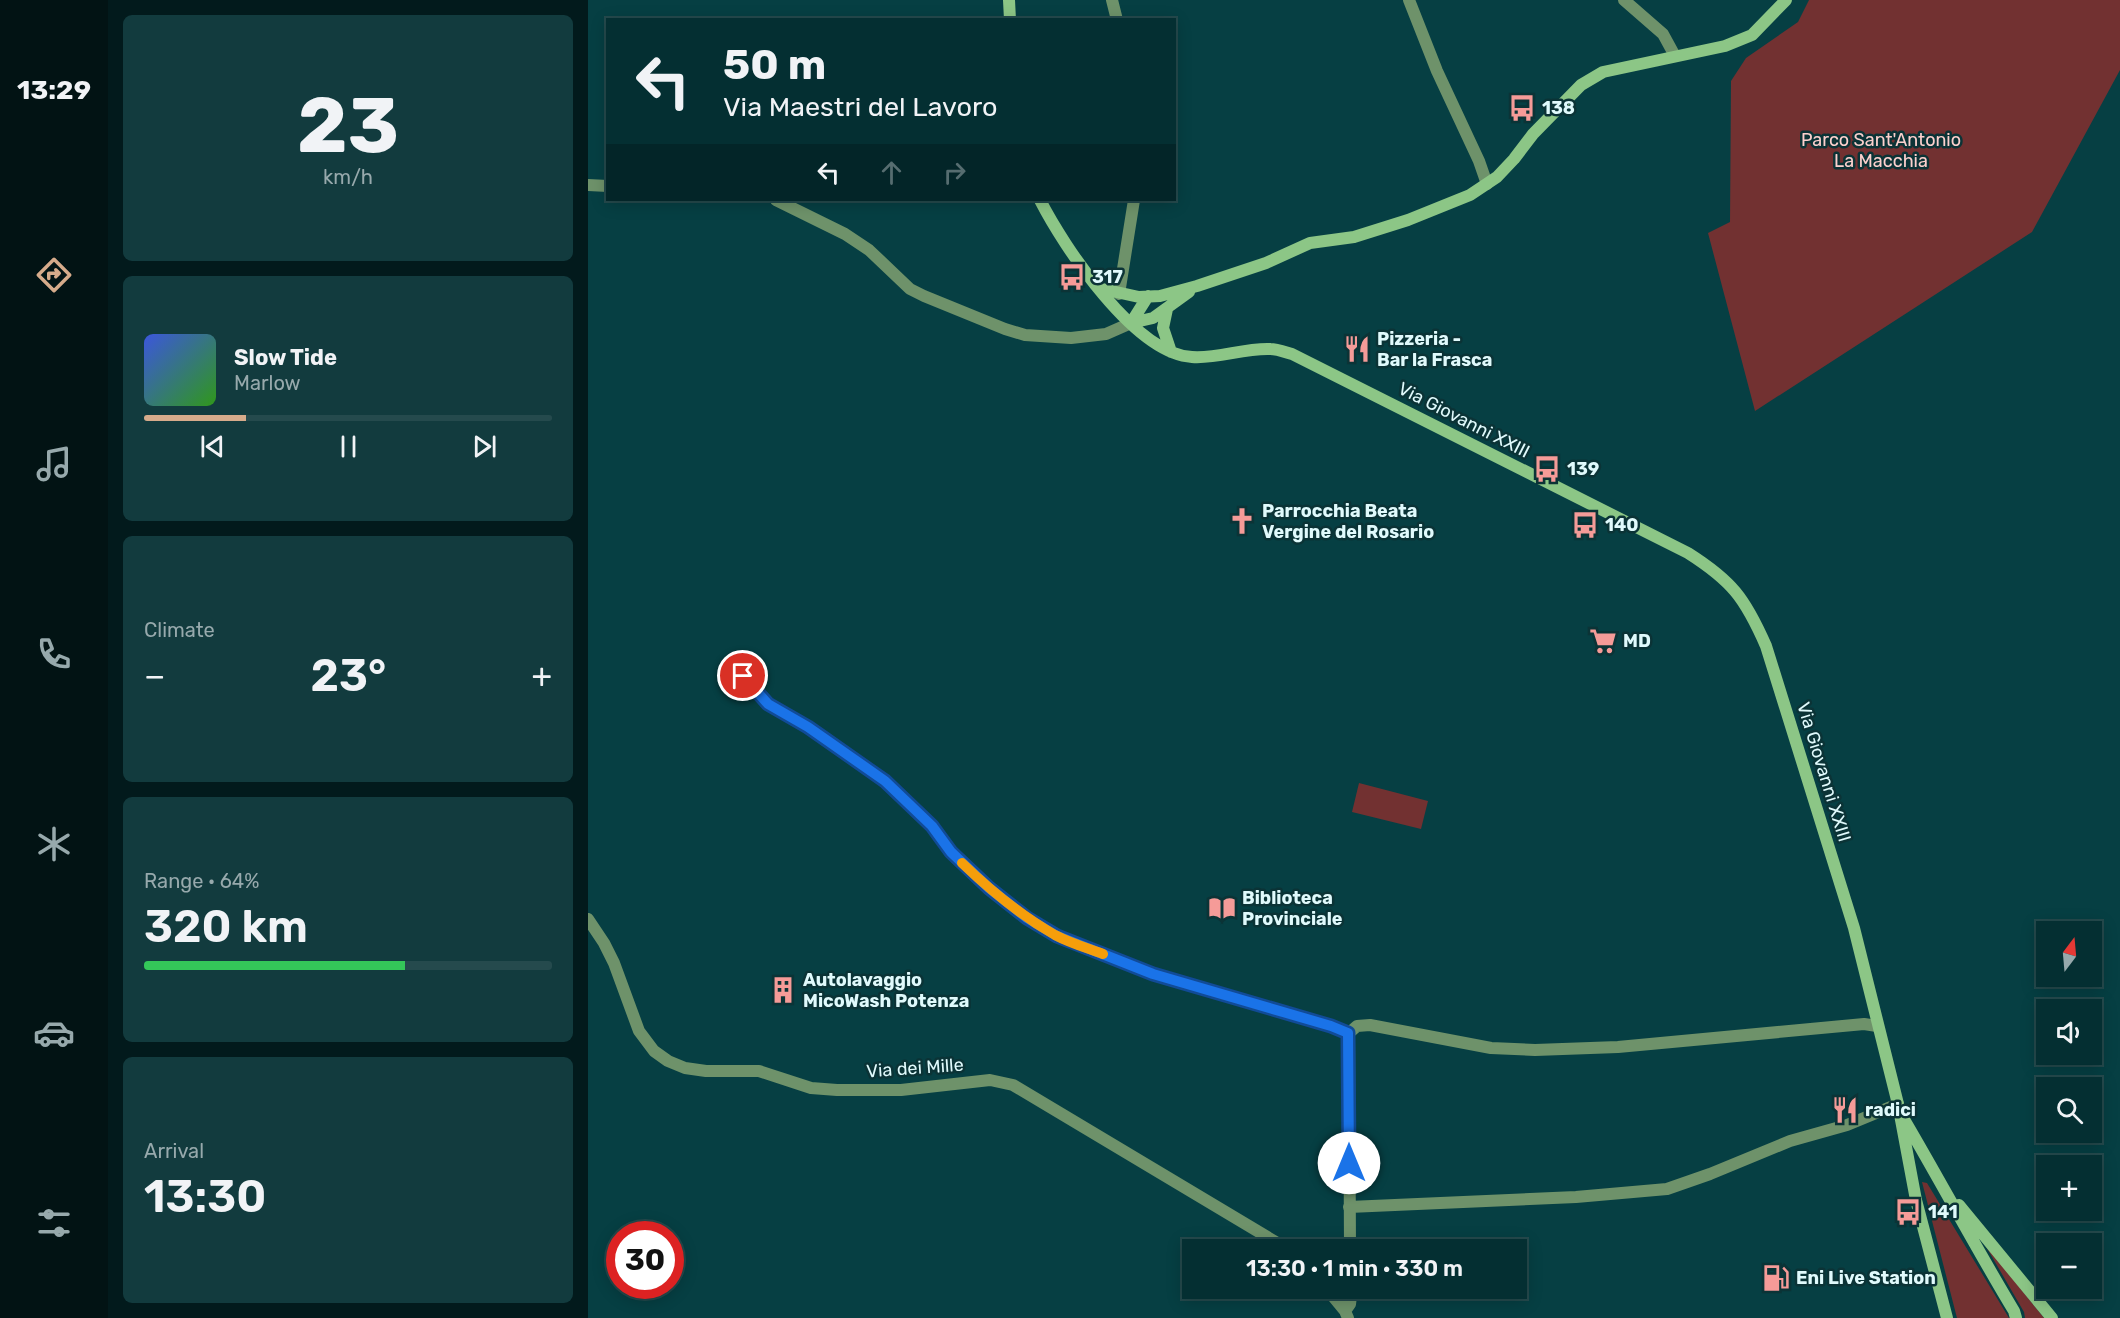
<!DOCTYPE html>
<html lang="en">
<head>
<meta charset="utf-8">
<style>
  body { margin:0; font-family:Rubik,sans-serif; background:#123b3e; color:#f1f3f6; height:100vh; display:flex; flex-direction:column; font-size:22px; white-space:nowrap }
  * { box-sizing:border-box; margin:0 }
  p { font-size:20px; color:#97a9ac }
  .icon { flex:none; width:33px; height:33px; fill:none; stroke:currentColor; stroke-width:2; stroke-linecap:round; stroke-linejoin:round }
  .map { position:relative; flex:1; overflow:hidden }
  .sheet { display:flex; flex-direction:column; gap:15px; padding:15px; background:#021a1c; width:480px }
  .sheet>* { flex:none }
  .top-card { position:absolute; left:18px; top:18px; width:570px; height:183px; border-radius:0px; box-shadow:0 3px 15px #0003,0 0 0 2px #254a4d; background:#042f32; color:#f1f3f6; overflow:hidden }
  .needle { width:39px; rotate:16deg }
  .fabs { position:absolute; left:1448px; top:921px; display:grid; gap:12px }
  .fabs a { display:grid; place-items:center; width:66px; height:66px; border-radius:0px; background:#042f32; box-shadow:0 3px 15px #0003,0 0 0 2px #254a4d; font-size:30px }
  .speed { position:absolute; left:18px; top:1221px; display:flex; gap:12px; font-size:30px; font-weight:700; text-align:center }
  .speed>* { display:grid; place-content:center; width:78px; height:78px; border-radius:50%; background:#042f32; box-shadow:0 3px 15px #0003,0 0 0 2px #254a4d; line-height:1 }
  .speed .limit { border:9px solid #d22; background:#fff; color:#111 }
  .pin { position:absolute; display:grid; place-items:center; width:51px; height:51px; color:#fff; margin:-26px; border:3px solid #fff; border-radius:50%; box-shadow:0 2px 6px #0007 }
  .me { position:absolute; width:66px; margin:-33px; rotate:0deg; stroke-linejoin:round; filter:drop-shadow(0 0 4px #0008) }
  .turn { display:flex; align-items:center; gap:21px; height:126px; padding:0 18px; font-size:27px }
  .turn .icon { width:78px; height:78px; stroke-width:2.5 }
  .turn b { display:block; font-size:42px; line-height:51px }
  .lanes { display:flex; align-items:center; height:57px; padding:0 18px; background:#0003; justify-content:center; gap:30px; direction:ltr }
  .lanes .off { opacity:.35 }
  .big { font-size:45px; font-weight:600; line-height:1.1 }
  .sheet .widget { flex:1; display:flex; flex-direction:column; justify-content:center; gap:9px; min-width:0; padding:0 21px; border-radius:9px; background:#123b3e }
  .sheet .dial { align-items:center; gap:0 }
  .dial b { font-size:78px; line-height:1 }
  .song { display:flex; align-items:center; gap:18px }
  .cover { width:72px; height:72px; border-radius:9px; background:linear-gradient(135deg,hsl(230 70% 55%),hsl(110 70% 35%)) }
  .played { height:6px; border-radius:3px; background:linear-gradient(90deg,#d6ab8b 25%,#254a4d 25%) }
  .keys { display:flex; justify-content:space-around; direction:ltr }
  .heat { display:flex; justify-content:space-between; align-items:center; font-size:33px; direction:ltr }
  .charge { height:9px; border-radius:4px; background:linear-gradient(90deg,#34c759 64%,#254a4d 0) }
  .trip { position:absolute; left:594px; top:1239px; width:345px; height:60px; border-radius:0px; background:#042f32; box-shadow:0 3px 15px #0003,0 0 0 2px #254a4d; font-weight:600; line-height:60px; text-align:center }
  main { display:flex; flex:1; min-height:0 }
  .dock { display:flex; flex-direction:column; width:108px; justify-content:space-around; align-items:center; background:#021314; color:#97a9ac }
  .dock .icon { width:42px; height:42px }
  .dock .selected { color:#d6ab8b }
  .dock b { font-size:27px; color:#f1f3f6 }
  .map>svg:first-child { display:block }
  .green { fill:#723131 }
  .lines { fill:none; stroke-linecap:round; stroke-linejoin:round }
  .street { stroke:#6e926a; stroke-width:12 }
  .secondary { stroke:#8cc686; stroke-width:12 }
  .route-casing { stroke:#114b97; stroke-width:15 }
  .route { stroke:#1a73e8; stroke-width:10 }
  .slow { stroke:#f59e0b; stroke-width:10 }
  .labels { text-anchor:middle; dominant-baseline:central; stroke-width:5; stroke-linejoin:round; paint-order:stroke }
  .poi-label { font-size:18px; font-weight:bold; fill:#e0fafc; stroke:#0b3336; text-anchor:start }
  .park-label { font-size:18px; fill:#fdd0cd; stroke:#0b3336 }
  .street-label { font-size:18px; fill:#e0fafc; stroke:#0b3336 }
</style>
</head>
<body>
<main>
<nav class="dock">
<b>13:29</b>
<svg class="icon selected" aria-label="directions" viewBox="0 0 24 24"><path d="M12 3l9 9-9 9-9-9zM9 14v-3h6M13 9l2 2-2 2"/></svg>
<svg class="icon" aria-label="music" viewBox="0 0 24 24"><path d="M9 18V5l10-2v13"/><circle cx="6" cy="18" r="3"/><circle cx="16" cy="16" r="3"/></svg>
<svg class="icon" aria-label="phone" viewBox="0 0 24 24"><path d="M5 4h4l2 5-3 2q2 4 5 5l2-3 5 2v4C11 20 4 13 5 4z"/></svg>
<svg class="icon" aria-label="climate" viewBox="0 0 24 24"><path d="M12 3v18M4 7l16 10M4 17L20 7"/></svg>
<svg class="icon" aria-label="car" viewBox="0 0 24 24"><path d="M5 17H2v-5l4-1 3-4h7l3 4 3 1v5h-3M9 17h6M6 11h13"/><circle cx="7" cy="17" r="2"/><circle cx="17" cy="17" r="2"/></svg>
<svg class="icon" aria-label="filters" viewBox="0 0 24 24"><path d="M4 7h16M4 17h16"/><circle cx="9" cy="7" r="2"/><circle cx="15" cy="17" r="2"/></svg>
</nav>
<section class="sheet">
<div class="widget dial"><b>23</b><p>km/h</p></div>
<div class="widget">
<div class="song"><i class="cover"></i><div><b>Slow Tide</b><p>Marlow</p></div></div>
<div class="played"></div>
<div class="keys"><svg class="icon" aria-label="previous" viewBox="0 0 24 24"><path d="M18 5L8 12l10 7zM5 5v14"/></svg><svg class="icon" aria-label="pause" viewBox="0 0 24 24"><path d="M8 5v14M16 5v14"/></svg><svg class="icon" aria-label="next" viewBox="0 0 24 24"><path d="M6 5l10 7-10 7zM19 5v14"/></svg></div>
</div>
<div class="widget"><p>Climate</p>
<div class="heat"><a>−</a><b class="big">23°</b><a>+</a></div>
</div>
<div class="widget"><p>Range · 64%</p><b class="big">320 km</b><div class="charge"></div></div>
<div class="widget"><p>Arrival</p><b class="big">13:30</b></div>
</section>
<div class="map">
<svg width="1532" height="1318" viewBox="0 0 1532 1318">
  <rect width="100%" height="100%" fill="#063f43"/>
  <path class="green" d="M 1221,0 L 1532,0 L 1532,70 L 1444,232 L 1167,411 L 1120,233 L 1142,222 L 1143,81 L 1158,58 L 1210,22 Z
    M 771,783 L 840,801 L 833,829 L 764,812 Z
    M 1334,1182 L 1339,1183 L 1421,1318 L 1369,1318 Z
    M 1396,1243 L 1456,1318 L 1437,1318 L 1436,1312 Z"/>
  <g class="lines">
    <path class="street" d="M 524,0 L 529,20
      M 821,0 L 849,71 L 891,161 L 899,184
      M 1036,0 L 1075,34 L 1087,56
      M 0,185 L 20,186
      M 188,200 L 257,234 L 281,250 L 322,289 L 336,296 L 417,329 L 437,335 L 483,338 L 518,334 L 543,323
      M 531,294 L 546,200
      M 155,676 L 180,704 L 220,727 L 297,781 L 344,826 L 363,852 L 401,888 L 439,918 L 469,936 L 565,974 L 743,1026 L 761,1033
      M 0,919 L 16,943 L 26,963 L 51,1031 L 66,1051 L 80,1061 L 97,1068 L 118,1071 L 171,1071 L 223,1088 L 249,1090 L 313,1090 L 402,1080 L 425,1085 L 701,1250
      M 761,1033 L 769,1026 L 782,1025 L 903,1048 L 947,1050 L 1030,1047 L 1276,1024 L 1289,1026
      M 761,1033 L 762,1250
      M 761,1207 L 988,1197 L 1079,1189 L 1122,1174 L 1202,1141 L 1259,1125 L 1310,1104
      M 738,1288 L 757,1311 L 760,1318
      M 757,1311 L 762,1304 L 764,1288"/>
    <path class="secondary" d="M 421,0 L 422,20
      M 452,200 C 476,247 547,354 604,357 C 630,359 655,348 682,349 C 689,349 697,352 704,354 L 1100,553 C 1144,581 1157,598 1178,646 L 1266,928 L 1310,1104 L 1328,1200 L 1359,1318
      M 510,288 L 551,297 L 572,296 L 609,286 L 678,263 L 722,243 L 766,237 L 820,220 L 882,195 L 909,177 L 926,159 L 945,134 L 993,85 L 1015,72 L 1137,46 L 1164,35 L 1198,0
      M 579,309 L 575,328 L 583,352
      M 543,323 L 565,318 L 601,292
      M 543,323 L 560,296
      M 1317,1121 C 1354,1184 1388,1248 1426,1311 L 1428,1318
      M 1371,1205 L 1464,1318"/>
  </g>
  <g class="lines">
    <defs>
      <path id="route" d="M 155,676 L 180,704 L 220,727 L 297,781 L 344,826 L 363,852 L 401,888 L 439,918 L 469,936 L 565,974 L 743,1026 L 760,1033 L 761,1163"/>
    </defs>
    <use href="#route" class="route-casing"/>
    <use href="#route" class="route"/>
    <path class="slow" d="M 374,863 C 402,890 432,915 467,935 C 482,943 499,948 515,954"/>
  </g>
  <defs>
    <symbol id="bus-bare" viewBox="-9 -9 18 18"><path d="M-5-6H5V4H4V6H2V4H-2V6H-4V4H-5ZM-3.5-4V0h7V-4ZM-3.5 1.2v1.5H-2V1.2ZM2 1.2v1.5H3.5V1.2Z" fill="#f59b98" stroke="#0b3336" stroke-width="2.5" paint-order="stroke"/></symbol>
    <symbol id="restaurant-bare" viewBox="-9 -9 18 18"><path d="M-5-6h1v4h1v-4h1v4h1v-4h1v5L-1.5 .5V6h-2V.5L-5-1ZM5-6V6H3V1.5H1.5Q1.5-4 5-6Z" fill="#f59b98" stroke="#0b3336" stroke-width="2.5" paint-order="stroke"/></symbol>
    <symbol id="church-bare" viewBox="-9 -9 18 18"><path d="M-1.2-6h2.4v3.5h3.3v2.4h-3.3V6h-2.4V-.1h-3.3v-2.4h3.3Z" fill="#f59b98" stroke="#0b3336" stroke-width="2.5" paint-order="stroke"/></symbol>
    <symbol id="supermarket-bare" viewBox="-9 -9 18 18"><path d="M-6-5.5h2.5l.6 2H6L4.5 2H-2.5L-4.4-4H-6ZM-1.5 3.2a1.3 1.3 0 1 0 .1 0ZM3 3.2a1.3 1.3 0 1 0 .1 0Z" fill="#f59b98" stroke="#0b3336" stroke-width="2.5" paint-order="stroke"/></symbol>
    <symbol id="library-bare" viewBox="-9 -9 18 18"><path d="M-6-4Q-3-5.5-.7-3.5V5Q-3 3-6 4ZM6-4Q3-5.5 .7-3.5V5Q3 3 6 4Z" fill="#f59b98" stroke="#0b3336" stroke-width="2.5" paint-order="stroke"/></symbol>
    <symbol id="building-bare" viewBox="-9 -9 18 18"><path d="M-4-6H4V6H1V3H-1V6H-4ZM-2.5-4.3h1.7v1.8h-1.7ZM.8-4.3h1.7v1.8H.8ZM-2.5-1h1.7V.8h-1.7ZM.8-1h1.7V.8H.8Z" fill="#f59b98" stroke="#0b3336" stroke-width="2.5" paint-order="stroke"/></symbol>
    <symbol id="fuel-bare" viewBox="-9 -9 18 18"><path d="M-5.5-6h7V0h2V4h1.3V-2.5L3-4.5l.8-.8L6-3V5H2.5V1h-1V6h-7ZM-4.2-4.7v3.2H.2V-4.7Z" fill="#f59b98" stroke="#0b3336" stroke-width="2.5" paint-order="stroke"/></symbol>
  </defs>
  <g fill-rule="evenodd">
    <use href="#bus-bare" x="915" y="89" width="38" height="38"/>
    <use href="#bus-bare" x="465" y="258" width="38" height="38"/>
    <use href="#restaurant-bare" x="750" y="330" width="38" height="38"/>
    <use href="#bus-bare" x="940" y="450" width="38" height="38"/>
    <use href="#church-bare" x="635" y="502" width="38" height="38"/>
    <use href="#bus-bare" x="978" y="506" width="38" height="38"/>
    <use href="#supermarket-bare" x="996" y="622" width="38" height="38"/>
    <use href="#library-bare" x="615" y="889" width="38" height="38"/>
    <use href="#building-bare" x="176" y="971" width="38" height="38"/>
    <use href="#restaurant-bare" x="1238" y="1091" width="38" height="38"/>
    <use href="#bus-bare" x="1301" y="1193" width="38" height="38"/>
    <use href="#fuel-bare" x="1169" y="1259" width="38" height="38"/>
  </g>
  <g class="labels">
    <g class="poi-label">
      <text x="954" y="108">138</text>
      <text x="504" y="277">317</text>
      <text x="789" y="339">Pizzeria -<tspan x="789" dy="21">Bar la Frasca</tspan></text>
      <text x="979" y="469">139</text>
      <text x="674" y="511">Parrocchia Beata<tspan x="674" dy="21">Vergine del Rosario</tspan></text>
      <text x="1017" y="525">140</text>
      <text x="1035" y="641">MD</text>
      <text x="654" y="898">Biblioteca<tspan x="654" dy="21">Provinciale</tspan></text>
      <text x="215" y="980">Autolavaggio<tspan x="215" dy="21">MicoWash Potenza</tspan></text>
      <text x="1277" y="1110">radici</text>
      <text x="1340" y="1212">141</text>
      <text x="1208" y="1278">Eni Live Station</text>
    </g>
    <g class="park-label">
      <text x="1293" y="140">Parco Sant'Antonio<tspan x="1293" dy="21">La Macchia</tspan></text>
    </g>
    <g class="street-label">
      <text transform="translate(876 420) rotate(27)">Via Giovanni XXIII</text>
      <text transform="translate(1236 772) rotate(73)">Via Giovanni XXIII</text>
      <text transform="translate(327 1068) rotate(-4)">Via dei Mille</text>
    </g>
  </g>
</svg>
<div class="fabs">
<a><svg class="needle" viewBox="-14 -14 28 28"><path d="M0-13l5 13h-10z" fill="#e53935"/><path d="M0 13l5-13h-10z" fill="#97a9ac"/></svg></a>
<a><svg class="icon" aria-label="sound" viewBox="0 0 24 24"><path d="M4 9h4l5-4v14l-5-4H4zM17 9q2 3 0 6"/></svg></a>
<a><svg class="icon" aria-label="search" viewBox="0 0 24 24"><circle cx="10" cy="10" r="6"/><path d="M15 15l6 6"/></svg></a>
<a>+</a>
<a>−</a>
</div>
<div class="speed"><div class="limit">30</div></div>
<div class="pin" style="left:155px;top:676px;background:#d93025"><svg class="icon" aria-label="arrive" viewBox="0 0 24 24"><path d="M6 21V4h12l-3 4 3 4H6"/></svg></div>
<svg class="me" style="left:761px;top:1163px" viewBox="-20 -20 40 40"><circle r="19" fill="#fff"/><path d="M0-13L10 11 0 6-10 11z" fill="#1a73e8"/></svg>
<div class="trip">13:30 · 1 min · 330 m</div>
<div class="top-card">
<div class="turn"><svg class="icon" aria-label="left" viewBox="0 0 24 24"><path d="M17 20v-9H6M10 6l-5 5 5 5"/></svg><div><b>50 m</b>Via Maestri del Lavoro</div></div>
<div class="lanes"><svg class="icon" aria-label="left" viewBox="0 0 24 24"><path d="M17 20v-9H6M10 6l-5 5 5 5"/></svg><svg class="icon off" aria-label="ahead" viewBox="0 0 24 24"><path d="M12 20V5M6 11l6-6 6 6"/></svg><svg class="icon off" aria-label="right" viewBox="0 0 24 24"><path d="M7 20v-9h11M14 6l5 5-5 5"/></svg></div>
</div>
</div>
</main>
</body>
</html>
